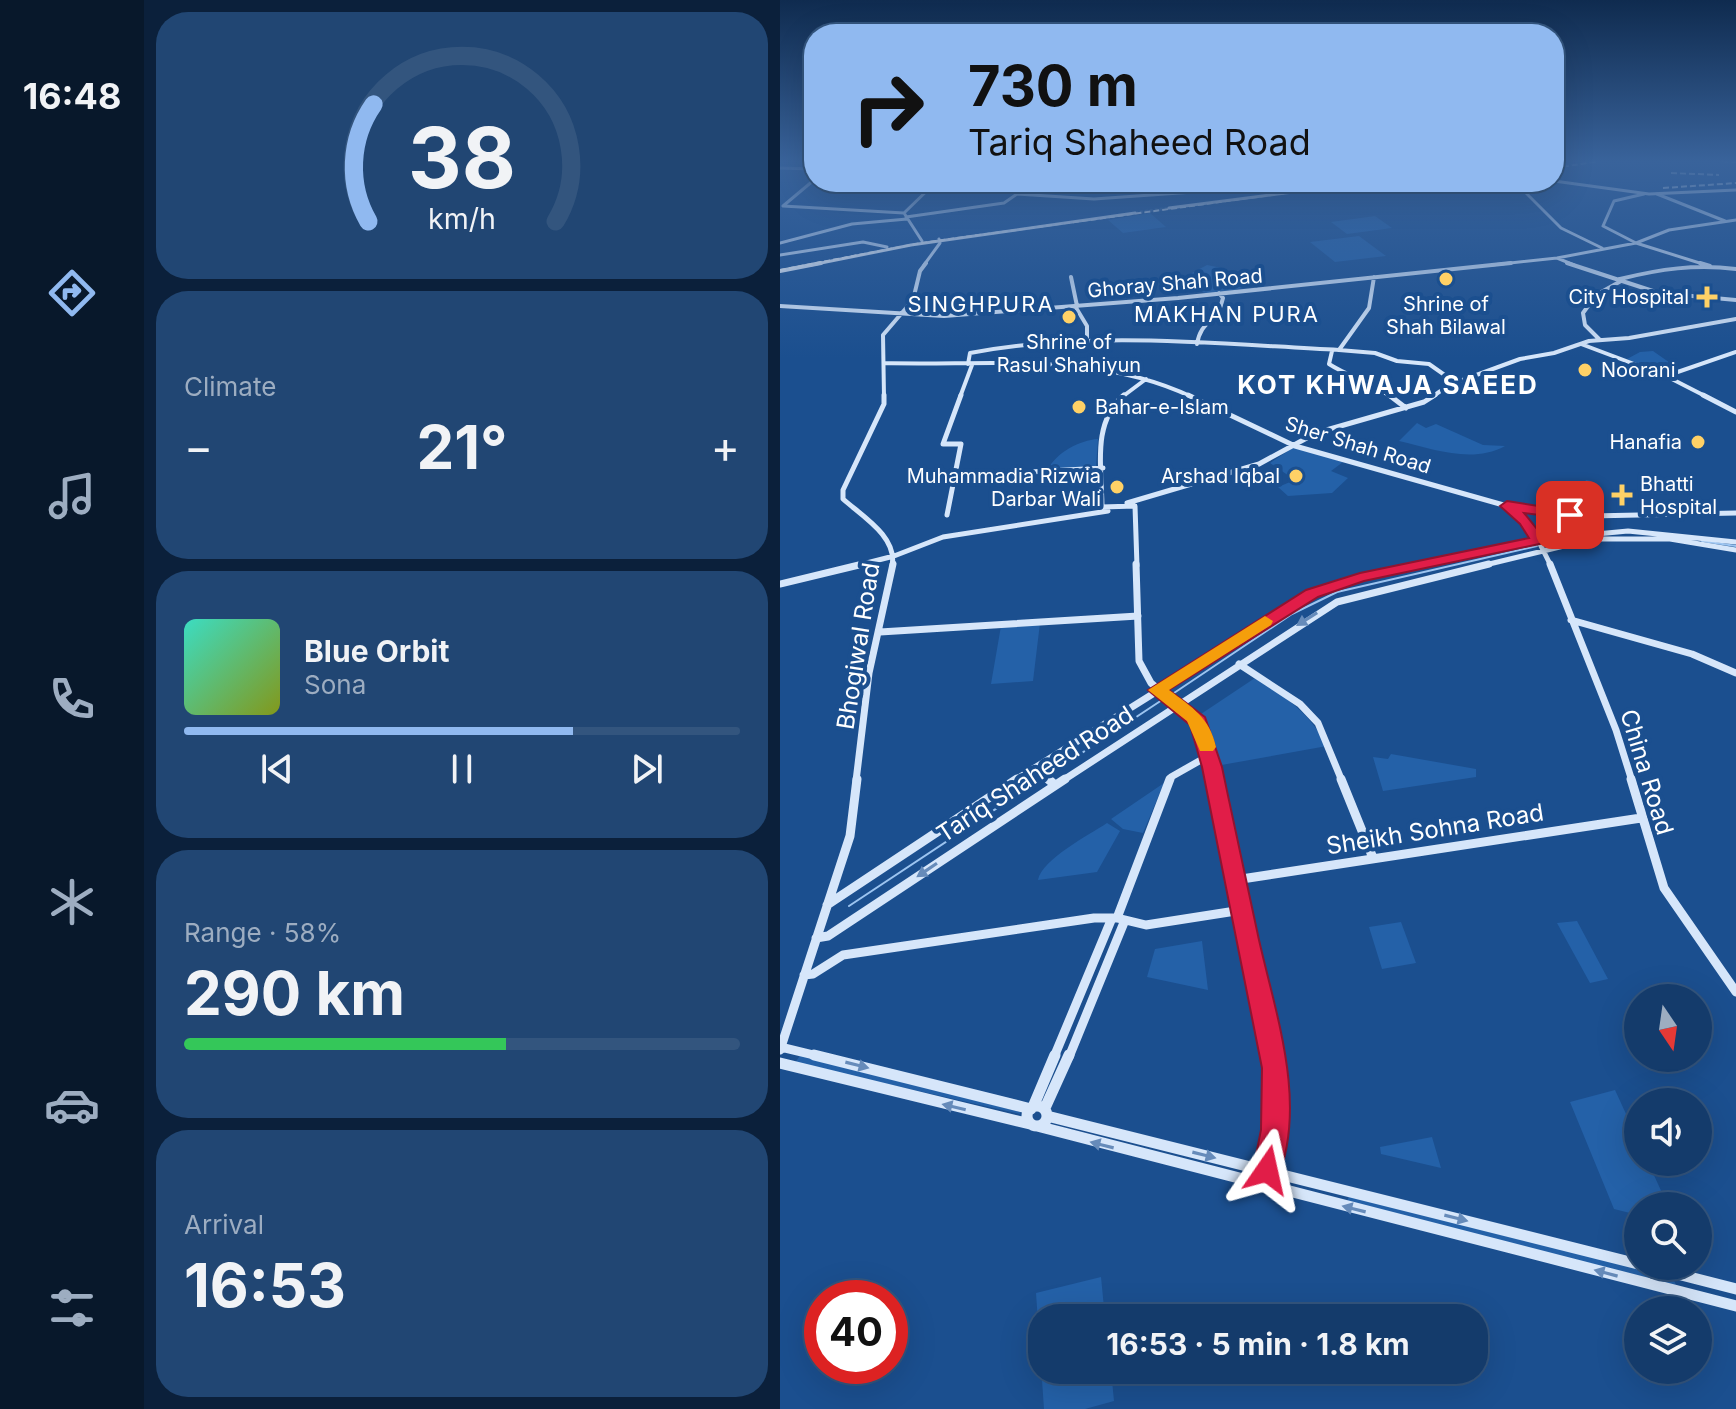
<!DOCTYPE html>
<html lang="en">
<head>
<meta charset="utf-8">
<style>
  body { margin:0; font-family:Inter,sans-serif; background:#214673; color:#f1f3f6; height:100vh; display:flex; flex-direction:column; font-size:30px; white-space:nowrap }
  * { box-sizing:border-box; margin:0 }
  p { font-size:26px; color:#9dadc1 }
  .icon { flex:none; width:44px; height:44px; fill:none; stroke:currentColor; stroke-width:2; stroke-linecap:round; stroke-linejoin:round }
  .map { position:relative; flex:1; overflow:hidden }
  .sheet { display:flex; flex-direction:column; gap:12px; padding:12px; background:#0b203b; width:636px }
  .sheet>* { flex:none }
  .hud { position:absolute; left:24px; top:24px; width:760px; height:168px; border-radius:32px; box-shadow:0 8px 32px #0002,0 0 0 2px #33557e; background:#90b9f0; color:#111; overflow:hidden }
  .needle { width:52px; rotate:167deg }
  .tools { position:absolute; left:844px; top:984px; display:grid; gap:16px }
  .tools a { display:grid; place-items:center; width:88px; height:88px; border-radius:50%; background:#143b6b; box-shadow:0 8px 32px #0002,0 0 0 2px #33557e; font-size:40px }
  .speed { position:absolute; left:24px; top:1280px; display:flex; gap:16px; font-size:40px; font-weight:700; text-align:center }
  .speed>* { display:grid; place-content:center; width:104px; height:104px; border-radius:50%; background:#143b6b; box-shadow:0 8px 32px #0002,0 0 0 2px #33557e; line-height:1 }
  .speed .limit { border:12px solid #d22; background:#fff; color:#111 }
  .pin { position:absolute; display:grid; place-items:center; width:68px; height:68px; color:#fff; margin:-34px; border-radius:16px; box-shadow:0 4px 12px #0006 }
  .me { position:absolute; width:88px; margin:-44px; rotate:11deg; stroke-linejoin:round; filter:drop-shadow(0 0 6px #0008) }
  .turn { display:flex; align-items:center; gap:28px; height:168px; padding:0 32px; font-size:36px }
  .turn .icon { width:104px; height:104px; stroke-width:2.5 }
  .turn b { display:block; font-size:56px; line-height:68px }
  .big { font-size:60px; font-weight:700; line-height:1.1 }
  .sheet .widget { flex:1; display:flex; flex-direction:column; justify-content:center; gap:12px; min-width:0; padding:0 28px; border-radius:32px; background:#214673 }
  .sheet .dial { align-items:center; gap:0 }
  .dial svg { height:208px; overflow:visible; fill:none; stroke:#33557e; stroke-width:7; stroke-linecap:round; text-anchor:middle }
  .dial text { fill:#f1f3f6; stroke:none }
  .song { display:flex; align-items:center; gap:24px }
  .cover { width:96px; height:96px; border-radius:12px; background:linear-gradient(135deg,hsl(170 70% 55%),hsl(70 70% 35%)) }
  .played { height:8px; border-radius:4px; background:linear-gradient(90deg,#90b9f0 70%,#33557e 70%) }
  .keys { display:flex; justify-content:space-around; direction:ltr }
  .heat { display:flex; justify-content:space-between; align-items:center; font-size:44px; direction:ltr }
  .charge { height:12px; border-radius:6px; background:linear-gradient(90deg,#34c759 58%,#33557e 0) }
  .trip { position:absolute; left:248px; top:1304px; width:460px; height:80px; border-radius:32px; background:#143b6b; box-shadow:0 8px 32px #0002,0 0 0 2px #33557e; font-weight:700; line-height:80px; text-align:center }
  main { display:flex; flex:1; min-height:0 }
  .menu { display:flex; flex-direction:column; width:144px; justify-content:space-around; align-items:center; background:#08182b; color:#9dadc1 }
  .menu .icon { width:56px; height:56px }
  .menu .active { color:#90b9f0 }
  .menu b { font-size:36px; color:#f1f3f6 }
  .map>svg:first-child { display:block }
  .green { fill:#2461a8 }
  .lines { fill:none; stroke-linecap:round; stroke-linejoin:round }
  .stream { stroke:#9cc4f0; stroke-width:2 }
  .primary-tunnel { stroke:#3d69a0; stroke-width:3; stroke-dasharray:3 2; stroke-linecap:butt }
  .secondary-far5 { stroke:#d6e6fa; stroke-width:3 }
  .secondary-far4 { stroke:#d6e6fa; stroke-width:4 }
  .secondary-far3 { stroke:#d6e6fa; stroke-width:5 }
  .secondary-far2 { stroke:#d6e6fa; stroke-width:7 }
  .secondary-far1 { stroke:#d6e6fa; stroke-width:9 }
  .secondary { stroke:#d6e6fa; stroke-width:11 }
  .primary-far1 { stroke:#f0f6ff; stroke-width:3 }
  .primary { stroke:#f0f6ff; stroke-width:4 }
  .rail { stroke:#fff; stroke-width:2; stroke-dasharray:6 3; stroke-linecap:butt }
  .oneway { fill:#668bba }
  .route { fill:#e11d48; stroke:#92132f; stroke-width:2 }
  .slow { fill:#f59e0b }
  .poi-dot { fill:#ffd166; stroke:#1b4f8f; stroke-width:3 }
  .labels { text-anchor:middle; dominant-baseline:central; stroke-width:8; stroke-linejoin:round; paint-order:stroke }
  .far-street-label { font-size:20px; fill:#fff; stroke:#1b4f8f }
  .far-poi-label { font-size:20px; fill:#fff; stroke:#1b4f8f; text-anchor:end }
  .far-neighbourhood-label { font-size:22px; letter-spacing:2px; fill:#fff; stroke:#1b4f8f }
  .street-label { font-size:24px; fill:#fff; stroke:#1b4f8f }
  .far-district-label { font-size:26px; font-weight:bold; letter-spacing:2px; fill:#fff; stroke:#1b4f8f }
</style>
</head>
<body>
<main>
<nav class="menu">
<b>16:48</b>
<svg class="icon active" aria-label="directions" viewBox="0 0 24 24"><path d="M12 3l9 9-9 9-9-9zM9 14v-3h6M13 9l2 2-2 2"/></svg>
<svg class="icon" aria-label="music" viewBox="0 0 24 24"><path d="M9 18V5l10-2v13"/><circle cx="6" cy="18" r="3"/><circle cx="16" cy="16" r="3"/></svg>
<svg class="icon" aria-label="phone" viewBox="0 0 24 24"><path d="M5 4h4l2 5-3 2q2 4 5 5l2-3 5 2v4C11 20 4 13 5 4z"/></svg>
<svg class="icon" aria-label="climate" viewBox="0 0 24 24"><path d="M12 3v18M4 7l16 10M4 17L20 7"/></svg>
<svg class="icon" aria-label="car" viewBox="0 0 24 24"><path d="M5 17H2v-5l4-1 3-4h7l3 4 3 1v5h-3M9 17h6M6 11h13"/><circle cx="7" cy="17" r="2"/><circle cx="17" cy="17" r="2"/></svg>
<svg class="icon" aria-label="filters" viewBox="0 0 24 24"><path d="M4 7h16M4 17h16"/><circle cx="9" cy="7" r="2"/><circle cx="15" cy="17" r="2"/></svg>
</nav>
<section class="sheet">
<div class="widget dial"><svg viewBox="0 0 100 80">
<path d="M14 69A42 42 0 1 1 86 69"/>
<path d="M14 69A42 42 0 0 1 16 24" stroke="#90b9f0"/>
<text x="50" y="56" font-size="32" font-weight="700">38</text>
<text x="50" y="72" font-size="11">km/h</text>
</svg></div>
<div class="widget"><p>Climate</p>
<div class="heat"><a>−</a><b class="big">21°</b><a>+</a></div>
</div>
<div class="widget">
<div class="song"><i class="cover"></i><div><b>Blue Orbit</b><p>Sona</p></div></div>
<div class="played"></div>
<div class="keys"><svg class="icon" aria-label="previous" viewBox="0 0 24 24"><path d="M18 5L8 12l10 7zM5 5v14"/></svg><svg class="icon" aria-label="pause" viewBox="0 0 24 24"><path d="M8 5v14M16 5v14"/></svg><svg class="icon" aria-label="next" viewBox="0 0 24 24"><path d="M6 5l10 7-10 7zM19 5v14"/></svg></div>
</div>
<div class="widget"><p>Range · 58%</p><b class="big">290 km</b><div class="charge"></div></div>
<div class="widget"><p>Arrival</p><b class="big">16:53</b></div>
</section>
<div class="map">
<svg width="956" height="1409" viewBox="0 0 956 1409">
  <rect width="100%" height="100%" fill="#1b4f8f"/>
  <path class="green" d="M 370,213 L 386,227 L 343,233 L 328,220 Z
    M 595,216 L 612,228 L 567,234 L 551,222 Z
    M 579,236 L 606,256 L 555,262 L 530,242 Z
    M 427,265 L 442,268 L 448,281 L 465,282 L 470,287 C 452,288 435,300 415,289 L 426,286 L 420,278 L 408,275 Z
    M 873,351 L 903,372 L 886,376 L 847,359 L 860,352 Z
    M 637,423 L 646,428 L 656,424 L 703,445 L 725,446 C 692,464 653,449 619,441 Z
    M 318,439 L 316,467 L 268,470 C 275,453 300,440 318,439 Z
    M 514,447 L 563,462 L 551,471 L 568,478 L 552,493 L 508,496 L 498,487 L 515,480 L 490,463 Z
    M 806,480 L 811,481 L 806,491 L 809,498 L 790,510 L 775,503 L 786,481 L 803,485 Z
    M 260,623 L 253,681 L 211,684 L 221,626 Z
    M 475,678 C 506,697 530,713 547,746 L 436,766 L 429,737 L 418,716 Z
    M 611,754 L 696,769 L 696,777 L 603,791 L 593,757 L 608,759 Z
    M 384,783 L 363,833 L 343,829 L 331,819 Z
    M 327,823 L 340,831 L 317,872 L 258,880 C 262,859 309,835 327,823 Z
    M 797,921 L 828,979 L 810,983 L 777,923 Z
    M 621,922 L 636,963 L 602,969 L 589,927 Z
    M 422,941 L 428,990 L 367,977 L 375,949 Z
    M 21,1054 L 240,1112 L 240,1114 L 15,1063 Z
    M 835,1090 L 858,1140 L 858,1162 L 868,1162 L 888,1206 L 858,1206 L 858,1215 L 834,1209 L 790,1102 Z
    M 652,1137 L 661,1168 L 601,1154 L 600,1147 Z
    M 569,1196 L 892,1276 L 896,1285 L 567,1202 Z
    M 321,1277 L 325,1318 L 262,1318 L 262,1370 L 331,1370 L 334,1401 L 305,1409 L 264,1409 L 256,1293 Z"/>
  <g class="lines">
    <path class="stream" d="M 922,541 L 956,546
      M 763,545 L 792,539
      M 391,695 L 512,614 L 557,592 L 757,546
      M 267,776 L 385,698
      M 69,906 L 261,779"/>
    <path class="primary-tunnel" d="M 355,213 L 389,208"/>
    <path class="secondary-far5" d="M 0,168 L 34,169
      M 735,182 L 781,228 L 822,248
      M 864,194 L 834,201 L 823,226 L 856,243 L 926,265
      M 877,194 L 945,221
      M 3,206 L 124,213
      M 3,206 L 34,180
      M 126,217 L 224,203 L 237,194 L 314,199 L 528,184 L 535,187
      M 142,241 L 124,213 L 156,182
      M 0,243 L 72,224 L 127,219
      M 0,255 L 83,242 L 107,247
      M 777,258 L 794,265
      M 144,265 L 160,243 L 159,239
      M 712,265 L 777,258 L 856,243 L 889,230 L 956,220"/>
    <path class="secondary-far4" d="M 787,263 L 879,293 L 956,300
      M 920,263 L 930,266
      M 291,277 L 297,306
      M 840,279 C 880,269 915,264 956,269
      M 0,306 L 164,316 L 398,298 L 731,263
      M 295,306 L 307,326 L 307,342
      M 820,340 L 805,325 L 803,313 L 816,295 L 841,281
      M 417,344 C 421,319 438,323 443,298 L 439,293
      M 801,344 L 886,376 L 927,397
      M 559,350 L 595,353 L 617,361 L 649,364 L 676,383
      M 552,351 L 549,364 C 569,377 592,382 611,397
      M 104,363 C 207,366 316,351 412,397
      M 188,364 L 190,353 C 311,330 437,344 559,350 L 589,308 L 594,277
      M 886,376 L 956,352
      M 104,397 L 103,335 L 133,300 L 140,271 L 146,263
      M 180,397 L 192,365
      M 342,397 L 366,379
      M 652,397 L 669,385 L 740,359 L 774,353 L 809,341 L 849,338 L 956,319"/>
    <path class="secondary-far3" d="M 104,395 L 104,404 L 63,490 L 63,499 C 82,516 118,537 112,566
      M 408,395 L 515,446 L 727,506 L 810,516 L 956,513
      M 609,395 L 626,408
      M 923,395 L 956,412
      M 175,476 L 323,468
      M 347,503 L 479,464 L 536,433 L 644,402 L 655,395
      M 727,506 L 752,528 L 771,566
      M 322,507 L 355,506 L 357,566
      M 322,509 C 322,470 311,423 344,395
      M 167,515 L 181,444 L 163,444 L 181,395
      M 75,566 L 114,556 L 163,537 L 328,511
      M 636,566 L 753,540 L 848,531 L 956,542
      M 701,566 L 813,539 L 890,539 L 956,550"/>
    <path class="secondary-far2" d="M 356,564 L 359,661 L 371,683 L 419,725 L 433,781
      M 770,564 L 836,730 L 852,781
      M 0,584 L 83,564
      M 791,620 L 912,654 L 956,673
      M 100,632 L 358,616
      M 459,664 L 520,704 L 538,723 L 562,781
      M 255,769 L 270,781
      M 76,781 L 89,673 L 113,564
      M 234,781 L 532,594 L 580,578 L 646,564
      M 282,781 L 557,602 L 709,564
      M 389,781 L 391,777 L 428,756"/>
    <path class="secondary-far1" d="M 268,779 L 275,785
      M 433,779 L 492,1057
      M 561,779 L 593,858
      M 851,779 L 884,888 L 956,992
      M 455,880 L 861,818
      M 47,905 L 237,779
      M 337,918 L 390,779
      M 36,938 L 48,936 L 285,779
      M 24,975 L 33,974 L 63,955 L 314,918 L 337,918 L 366,925 L 462,910
      M 1,1047 L 42,1057
      M 0,1050 L 70,836 L 77,779
      M 274,1057 L 332,918
      M 289,1057 L 345,920"/>
    <path class="secondary" d="M 34,1055 L 251,1109
      M 0,1063 L 250,1124
      M247 1116a10 10 0 1 1 20 0a10 10 0 1 1-20 0Z
      M 253,1107 L 275,1055
      M 265,1108 L 289,1055
      M 267,1116 L 858,1264
      M 257,1126 L 956,1306
      M 483,1187 L 495,1130 L 491,1055
      M 866,1266 L 956,1289"/>
    <path class="primary-far1" d="M 774,181 L 869,194 L 956,190
      M 389,208 L 591,182
      M 31,265 L 131,245 L 355,213"/>
    <path class="primary" d="M 0,271 L 41,263"/>
    <path class="rail" d="M 942,161 L 956,162
      M 774,168 L 820,161
      M 891,173 L 939,175
      M 883,188 L 956,183
      M 0,270 L 141,243 L 586,182"/>
  </g>
  <defs><path id="oneway-solid" d="M-6-.8H1V-3.2L6.5 0L1 3.2V.8H-6Z" transform="scale(2)"/></defs>
  <g class="oneway">
    <use href="#oneway-solid" transform="translate(527 619) rotate(148)"/>
    <use href="#oneway-solid" transform="translate(147 870) rotate(146)"/>
    <use href="#oneway-solid" transform="translate(77 1065) rotate(14)"/>
    <use href="#oneway-solid" transform="translate(174 1107) rotate(-167)"/>
    <use href="#oneway-solid" transform="translate(322 1145) rotate(-166)"/>
    <use href="#oneway-solid" transform="translate(424 1155) rotate(14)"/>
    <use href="#oneway-solid" transform="translate(574 1209) rotate(-166)"/>
    <use href="#oneway-solid" transform="translate(676 1218) rotate(14)"/>
    <use href="#oneway-solid" transform="translate(826 1273) rotate(-165)"/>
  </g>
  <linearGradient id="sky" x2="0" y2="1"><stop stop-color="#0f2b4f"/><stop offset="0.45" stop-color="#39639b"/><stop offset="1" stop-color="#39639b" stop-opacity="0"/></linearGradient>
  <rect width="956" height="358" fill="url(#sky)"/>
  <path class="route" d="M 727,501 L 790,511 L 797,515 L 790,519 L 744,513 L 766,540 L 764,543 L 584,581 L 538,597 L 389,690 L 425,717 L 442,767 C 454,825 467,883 479,940 C 496,1015 528,1105 497,1180 L 487,1184 L 477,1180 L 473,1170 L 481,1130 L 482,1068 L 422,767 L 410,725 L 368,690 L 526,590 L 580,573 L 749,538 L 740,524 L 720,506 Z"/>
  <path class="slow" d="M 485,616 L 493,621 L 491,625 L 389,690 C 412,707 430,718 436,747 L 433,751 L 420,751 L 407,721 L 368,690 Z"/>
  <g class="poi-dot">
    <circle cx="666" cy="279" r="8"/>
    <path d="M923 285h8v8h8v8h-8v8h-8v-8h-8v-8h8z"/>
    <circle cx="289" cy="317" r="8"/>
    <circle cx="805" cy="370" r="8"/>
    <circle cx="299" cy="407" r="8"/>
    <circle cx="918" cy="442" r="8"/>
    <circle cx="516" cy="476" r="8"/>
    <circle cx="337" cy="487" r="8"/>
    <path d="M838 483h8v8h8v8h-8v8h-8v-8h-8v-8h8z"/>
  </g>
  <g class="labels">
    <g class="far-street-label">
      <text transform="translate(395 283) rotate(-5)">Ghoray Shah Road</text>
      <text transform="translate(578 445) rotate(17)">Sher Shah Road</text>
    </g>
    <g class="far-poi-label">
      <text x="909" y="297">City Hospital</text>
      <text x="666" y="304" text-anchor="middle">Shrine of<tspan x="666" dy="23">Shah Bilawal</tspan></text>
      <text x="289" y="342" text-anchor="middle">Shrine of<tspan x="289" dy="23">Rasul Shahiyun</tspan></text>
      <text x="821" y="370" text-anchor="start">Noorani</text>
      <text x="315" y="407" text-anchor="start">Bahar-e-Islam</text>
      <text x="902" y="442">Hanafia</text>
      <text x="321" y="476">Muhammadia Rizwia<tspan x="321" dy="23">Darbar Wali</tspan></text>
      <text x="500" y="476">Arshad Iqbal</text>
      <text x="860" y="484" text-anchor="start">Bhatti<tspan x="860" dy="23">Hospital</tspan></text>
    </g>
    <g class="far-neighbourhood-label">
      <text x="201" y="304">SINGHPURA</text>
      <text x="447" y="314">MAKHAN PURA</text>
    </g>
    <g class="street-label">
      <text transform="translate(78 646) rotate(-81)">Bhogiwal Road</text>
      <text transform="translate(867 772) rotate(73)">China Road</text>
      <text transform="translate(255 774) rotate(-33)">Tariq Shaheed Road</text>
      <text transform="translate(655 829) rotate(-9)">Sheikh Sohna Road</text>
    </g>
    <g class="far-district-label">
      <text x="608" y="384">KOT KHWAJA SAEED</text>
    </g>
  </g>
</svg>
<div class="tools">
<a><svg class="needle" viewBox="-14 -14 28 28"><path d="M0-13l5 13h-10z" fill="#e53935"/><path d="M0 13l5-13h-10z" fill="#9dadc1"/></svg></a>
<a><svg class="icon" aria-label="sound" viewBox="0 0 24 24"><path d="M4 9h4l5-4v14l-5-4H4zM17 9q2 3 0 6"/></svg></a>
<a><svg class="icon" aria-label="search" viewBox="0 0 24 24"><circle cx="10" cy="10" r="6"/><path d="M15 15l6 6"/></svg></a>
<a><svg class="icon" aria-label="layers" viewBox="0 0 24 24"><path d="M12 4l9 5-9 5-9-5zM3 14l9 5 9-5"/></svg></a>
</div>
<div class="speed"><div class="limit">40</div></div>
<div class="pin" style="left:790px;top:515px;background:#d93025"><svg class="icon" aria-label="arrive" viewBox="0 0 24 24"><path d="M6 21V4h12l-3 4 3 4H6"/></svg></div>
<svg class="me" style="left:487px;top:1170px" viewBox="-20 -20 40 40"><path d="M0-17L14 15 0 8-14 15z" fill="#e11d48" stroke="#fff" stroke-width="4"/></svg>
<div class="trip">16:53 · 5 min · 1.8 km</div>
<div class="hud">
<div class="turn"><svg class="icon" aria-label="right" viewBox="0 0 24 24"><path d="M7 20v-9h11M14 6l5 5-5 5"/></svg><div><b>730 m</b>Tariq Shaheed Road</div></div>
</div>
</div>
</main>
</body>
</html>
